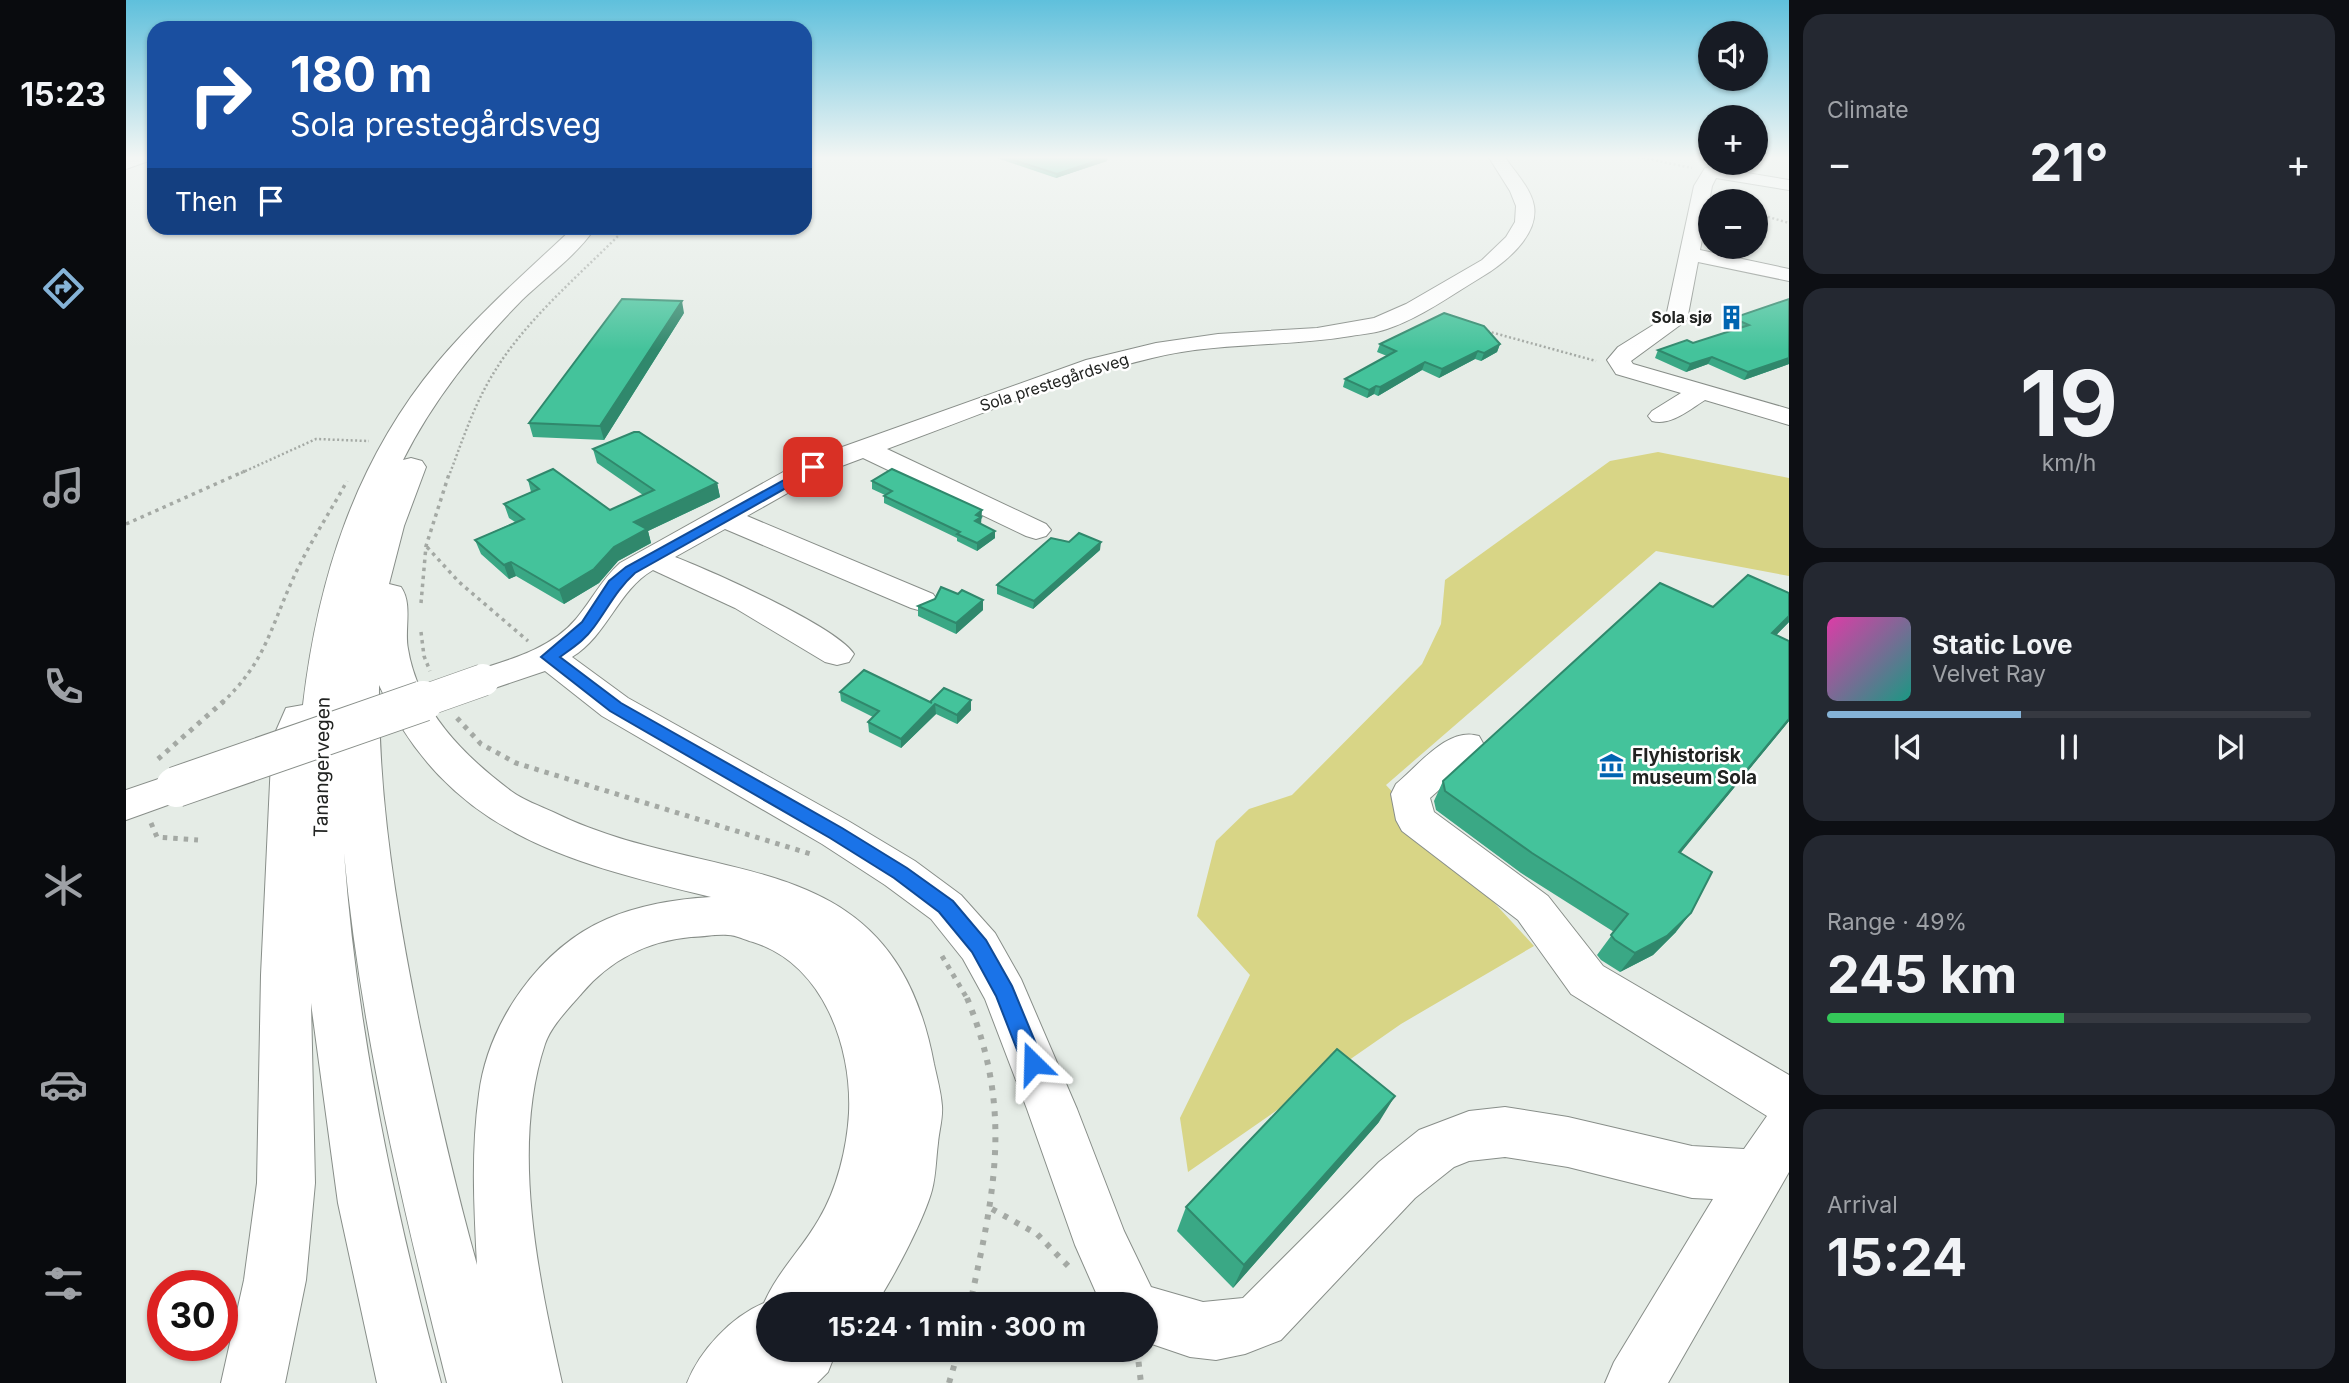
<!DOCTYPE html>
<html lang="en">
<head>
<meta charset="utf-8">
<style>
  body { margin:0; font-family:Inter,sans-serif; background:#242831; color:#f1f3f6; height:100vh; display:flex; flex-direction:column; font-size:26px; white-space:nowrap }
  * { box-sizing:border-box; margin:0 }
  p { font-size:23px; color:#9ea1a6 }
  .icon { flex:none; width:38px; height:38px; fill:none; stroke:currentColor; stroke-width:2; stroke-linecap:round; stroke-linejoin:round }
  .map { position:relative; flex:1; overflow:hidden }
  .sheet { display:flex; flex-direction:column; gap:14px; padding:14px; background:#0d0f14; width:560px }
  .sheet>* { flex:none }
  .guide { position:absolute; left:21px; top:21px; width:665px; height:214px; border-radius:21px; box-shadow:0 2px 5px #0004; background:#1a4fa0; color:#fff; overflow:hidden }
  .buttons { position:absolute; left:1572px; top:21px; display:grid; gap:14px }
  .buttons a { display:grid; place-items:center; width:70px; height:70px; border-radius:50%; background:#171b24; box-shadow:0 2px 5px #0004; font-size:35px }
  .speed { position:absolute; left:21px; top:1270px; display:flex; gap:14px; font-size:35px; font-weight:700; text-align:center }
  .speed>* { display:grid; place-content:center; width:91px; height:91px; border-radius:50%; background:#171b24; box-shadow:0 2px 5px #0004; line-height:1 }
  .speed .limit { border:10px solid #d22; background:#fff; color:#111 }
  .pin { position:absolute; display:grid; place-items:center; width:60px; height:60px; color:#fff; margin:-30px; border-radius:14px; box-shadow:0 4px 10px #0006 }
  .me { position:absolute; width:77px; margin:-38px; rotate:338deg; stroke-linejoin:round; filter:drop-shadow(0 0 5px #0008) }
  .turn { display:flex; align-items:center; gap:24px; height:147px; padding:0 28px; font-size:32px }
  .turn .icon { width:91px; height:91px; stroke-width:2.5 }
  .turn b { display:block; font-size:49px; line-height:60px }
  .then { display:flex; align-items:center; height:66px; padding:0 28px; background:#0003; gap:14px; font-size:26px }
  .big { font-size:52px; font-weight:700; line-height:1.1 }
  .sheet .tile { flex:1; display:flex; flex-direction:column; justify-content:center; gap:10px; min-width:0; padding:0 24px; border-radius:21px; background:#242831 }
  .sheet .dial { align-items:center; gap:0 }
  .dial b { font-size:91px; line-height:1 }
  .song { display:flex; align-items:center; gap:21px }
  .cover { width:84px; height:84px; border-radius:10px; background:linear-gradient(135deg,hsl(320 70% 55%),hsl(170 70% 35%)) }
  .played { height:7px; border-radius:4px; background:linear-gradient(90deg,#85b3d7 40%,#363941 40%) }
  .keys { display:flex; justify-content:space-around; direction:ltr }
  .heat { display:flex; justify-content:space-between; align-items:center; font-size:38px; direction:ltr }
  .charge { height:10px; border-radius:5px; background:linear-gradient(90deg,#34c759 49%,#363941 0) }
  .trip { position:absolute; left:630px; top:1292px; width:402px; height:70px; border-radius:35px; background:#171b24; box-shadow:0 2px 5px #0004; font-weight:700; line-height:70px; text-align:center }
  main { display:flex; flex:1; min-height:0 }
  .menu { display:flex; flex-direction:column; width:126px; justify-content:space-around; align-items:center; background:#090b0e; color:#9ea1a6 }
  .menu .icon { width:49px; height:49px }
  .menu .active { color:#85b3d7 }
  .menu b { font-size:32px; color:#f1f3f6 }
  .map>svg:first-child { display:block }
  .green { fill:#d8d586 }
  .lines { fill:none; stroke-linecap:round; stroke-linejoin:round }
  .minor-casing { stroke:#888e89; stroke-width:2 }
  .highway-casing { stroke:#888e89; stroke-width:2 }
  .path-far3 { stroke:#a4a9a4; stroke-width:2.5; stroke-dasharray:2 2.5; stroke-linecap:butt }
  .path-far2 { stroke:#a4a9a4; stroke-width:3.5; stroke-dasharray:3.5 4.5; stroke-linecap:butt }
  .path-far1 { stroke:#a4a9a4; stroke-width:5; stroke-dasharray:4.5 6; stroke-linecap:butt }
  .path { stroke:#a4a9a4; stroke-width:6; stroke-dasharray:5 8; stroke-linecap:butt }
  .minor { fill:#fff; fill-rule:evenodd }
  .highway { fill:#fff; fill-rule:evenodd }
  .minor-bridge-far1-casing { stroke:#888e89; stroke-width:33; stroke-linecap:butt }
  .minor-bridge-casing { stroke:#888e89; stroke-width:42; stroke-linecap:butt }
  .minor-bridge-far1 { stroke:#fff; stroke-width:32 }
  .minor-bridge { stroke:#fff; stroke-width:40 }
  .wall { fill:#3aa885 }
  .shaded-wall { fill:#30886c }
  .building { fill:#44c39b; stroke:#30886c; stroke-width:2 }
  .route { fill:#1a73e8; stroke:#114b97; stroke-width:2 }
  .labels { text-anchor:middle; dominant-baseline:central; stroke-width:5; stroke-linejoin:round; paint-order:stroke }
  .far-poi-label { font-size:16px; font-weight:bold; fill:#212321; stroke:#fff; text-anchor:end }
  .far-street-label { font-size:16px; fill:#212321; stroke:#fff }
  .poi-label { font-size:19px; font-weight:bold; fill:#212321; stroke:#fff; text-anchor:start }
  .street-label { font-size:19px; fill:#212321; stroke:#fff }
</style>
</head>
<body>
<main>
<nav class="menu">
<b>15:23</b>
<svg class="icon active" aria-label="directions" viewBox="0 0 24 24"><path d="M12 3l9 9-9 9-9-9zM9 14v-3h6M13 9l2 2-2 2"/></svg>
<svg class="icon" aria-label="music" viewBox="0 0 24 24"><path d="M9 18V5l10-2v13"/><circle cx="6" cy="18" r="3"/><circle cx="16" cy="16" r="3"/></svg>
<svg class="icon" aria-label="phone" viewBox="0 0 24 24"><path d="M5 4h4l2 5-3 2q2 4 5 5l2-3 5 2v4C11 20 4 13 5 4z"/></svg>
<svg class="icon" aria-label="climate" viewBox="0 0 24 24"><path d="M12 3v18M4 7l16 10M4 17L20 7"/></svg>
<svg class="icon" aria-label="car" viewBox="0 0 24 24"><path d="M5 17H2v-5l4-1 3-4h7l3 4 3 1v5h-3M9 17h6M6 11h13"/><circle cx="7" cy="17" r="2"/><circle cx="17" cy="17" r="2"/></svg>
<svg class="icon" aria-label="filters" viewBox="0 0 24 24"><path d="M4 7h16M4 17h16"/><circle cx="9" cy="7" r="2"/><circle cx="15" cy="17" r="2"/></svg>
</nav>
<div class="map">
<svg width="1663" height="1383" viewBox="0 0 1663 1383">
  <rect width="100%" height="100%" fill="#e5ece6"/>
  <path class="green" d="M 1532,452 L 1663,478 L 1663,576 L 1530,551 L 1260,785 L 1408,946 L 1275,1024 L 1062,1172 L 1054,1118 L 1124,975 L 1071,916 L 1090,841 L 1123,809 L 1166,795 L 1296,664 L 1315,624 L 1319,580 L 1484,461 Z"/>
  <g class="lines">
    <defs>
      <path id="minor" d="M 6,156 L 28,156 L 28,159 L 0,169 L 0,158 Z
        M 1362,156 L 1378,156 C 1388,171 1405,188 1408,206 C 1413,237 1376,265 1354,278 C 1324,296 1294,318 1261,329 C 1250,333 1237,334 1225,336 C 1159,347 1091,342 1026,358 C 935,380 848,417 761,449 L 920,524 L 925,530 L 920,536 L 910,539 L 900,536 L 737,458 L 697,473 L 621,516 L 807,594 L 812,601 L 807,608 L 796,611 L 785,608 L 599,529 L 549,557 C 585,571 710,626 728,654 L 723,662 L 711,665 L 699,662 L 609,608 L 527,570 C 491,591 482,635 446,657 L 502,698 L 724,822 L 789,861 L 835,895 L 869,933 L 895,979 L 951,1109 L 998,1231 L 1025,1287 L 1077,1302 L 1117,1298 L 1253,1162 L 1293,1130 L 1343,1111 L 1379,1107 L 1442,1117 L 1566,1146 L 1618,1149 L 1641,1116 L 1445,994 L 1392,920 L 1276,831 L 1270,820 L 1265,794 L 1270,784 C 1293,765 1322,726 1353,736 L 1358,745 L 1353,754 L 1304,798 L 1308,812 L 1422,896 L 1477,966 L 1663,1075 L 1663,1172 L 1542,1383 L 1479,1383 L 1488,1362 L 1587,1199 L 1566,1198 L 1442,1167 L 1379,1157 L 1343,1161 L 1328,1167 L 1289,1198 L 1155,1340 L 1119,1354 L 1090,1360 L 1064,1357 L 1020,1342 L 1020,1304 L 975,1304 L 949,1245 L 901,1109 L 859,999 L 837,959 L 805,919 L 759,885 L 696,844 L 476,716 L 419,671 L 357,692 L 345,688 L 340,680 L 345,672 C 382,660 424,650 450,619 C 466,600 475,580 494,563 L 677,461 L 960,360 L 1030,343 L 1092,334 L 1191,328 L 1248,318 L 1280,304 L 1356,260 L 1380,237 L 1389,222 L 1390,206 L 1384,191 Z
        M 1585,167 L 1663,180 L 1663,190 L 1590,178 L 1586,186 L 1574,250 L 1663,269 L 1663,281 L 1572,262 L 1561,320 L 1505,361 L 1507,364 L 1663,409 L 1663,425 L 1579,400 C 1563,410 1545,426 1526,421 L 1522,416 L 1526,411 L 1555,393 L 1490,374 L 1481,360 L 1492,347 L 1540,317 L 1568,186 L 1579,168 Z
        M 50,773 L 64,777 L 69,787 L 64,797 L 0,820 L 0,790 Z"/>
      <path id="highway" d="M 447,228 L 469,228 C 451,255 420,277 396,300 C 348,349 308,399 277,460 L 285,458 L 296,461 L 300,467 L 278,526 L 263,584 L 275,587 C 287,604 278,630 282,649 C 292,710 337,755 385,791 C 397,800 414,806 427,812 C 584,890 766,837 808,1064 C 811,1078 815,1092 816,1106 C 817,1118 813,1131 812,1143 C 810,1158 810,1175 806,1190 C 798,1220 767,1278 750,1304 L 642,1304 L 642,1349 L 711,1349 L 702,1372 L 691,1383 L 561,1383 C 574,1350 605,1317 638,1303 C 652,1271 676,1249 693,1219 C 711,1189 721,1148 723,1113 C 726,1046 697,964 627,942 C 619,940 610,935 602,935 C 590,934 577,937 565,937 C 522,941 484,960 456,993 C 443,1008 425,1026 419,1044 C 384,1149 413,1279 436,1383 L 321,1383 C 277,1208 235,1033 218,853 C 231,1033 269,1210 315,1383 L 251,1383 L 212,1203 L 185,1003 L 189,1183 L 180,1280 L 159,1383 L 95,1383 L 118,1280 L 131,1183 L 135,975 L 146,740 L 160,708 L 177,705 C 192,578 229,462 311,363 C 352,314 401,271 447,228 ZM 253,685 C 320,832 440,862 585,897 C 550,899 513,905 481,919 C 414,948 362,1022 353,1094 C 345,1151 348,1207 351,1265 C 329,1186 311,1107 294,1027 C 271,913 252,801 253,685 Z"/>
    </defs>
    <use href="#minor" class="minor-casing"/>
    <use href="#highway" class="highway-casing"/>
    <path class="path-far3" d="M 1508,156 L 1566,168
      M 1629,213 L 1663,223
      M 1357,330 L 1470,361
      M 115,473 L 190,439 L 243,441
      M 324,473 C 337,439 348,405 367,374 C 399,320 456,273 500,228"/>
    <path class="path-far2" d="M 0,524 L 119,471
      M 301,547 L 333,582 L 402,641
      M 295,603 L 300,546 L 324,471
      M 295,632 L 298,656 L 304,671
      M 96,703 C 139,662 143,632 166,581 C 181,547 203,514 221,481"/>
    <path class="path-far1" d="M 331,718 L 355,744 L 390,763 L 688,855
      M 32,759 L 98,701
      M 25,823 L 31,837 L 72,840
      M 816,956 L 842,1000"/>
    <path class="path" d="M 841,998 C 887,1110 869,1190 844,1304
      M 866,1209 L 911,1234 L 945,1269
      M 1011,1349 L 1015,1383
      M 823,1383 L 833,1349"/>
    <use href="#minor" class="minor"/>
    <use href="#highway" class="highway"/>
    <defs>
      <path id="minor-bridge-far1" d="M 292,703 L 357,680"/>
      <path id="minor-bridge" d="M 50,787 L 297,701"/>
    </defs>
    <use href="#minor-bridge-far1" class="minor-bridge-far1-casing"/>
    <use href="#minor-bridge" class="minor-bridge-casing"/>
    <use href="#minor-bridge-far1" class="minor-bridge-far1"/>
    <use href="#minor-bridge" class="minor-bridge"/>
  </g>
  <path class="wall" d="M 865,156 L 978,156 L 981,161 L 930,178 Z
    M 1663,299 L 1663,364 L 1618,380 L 1582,364 L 1560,372 L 1529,358 L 1532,350 L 1567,343 L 1611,329 L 1603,325 L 1607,318 Z
    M 558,313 L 478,440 L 407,437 L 403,423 Z
    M 1254,344 L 1374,344 L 1371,352 L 1355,361 L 1349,359 L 1313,378 L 1296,370 L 1252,396 L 1248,394 L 1241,398 L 1217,387 L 1219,379 L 1261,356 L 1251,352 Z
    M 467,449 L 591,483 L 594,497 L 522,531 L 525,543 L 492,561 L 473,583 L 438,604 L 390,576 L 383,579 L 355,554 L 349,540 L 389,522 L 383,518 L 378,504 L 405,492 L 402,480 L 484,510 L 517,495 L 471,463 Z
    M 746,481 L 856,518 L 855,519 L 855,524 L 869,531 L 869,538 L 851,551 L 831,541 L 831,538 L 758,503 L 758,496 L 759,495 L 746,489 Z
    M 974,550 L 907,609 L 871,594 L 871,585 Z
    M 1663,593 L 1663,622 L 1650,635 L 1663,641 L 1663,721 L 1554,853 L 1550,932 L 1527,955 L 1494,972 L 1475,960 L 1471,955 L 1488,932 L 1395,873 L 1310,810 L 1308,801 L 1317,781 L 1587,607 Z
    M 792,606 L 857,610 L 830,634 L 792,616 Z
    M 714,692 L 804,702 L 845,700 L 845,710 L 831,724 L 810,714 L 775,748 L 743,732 L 742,722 L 747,717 L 715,701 Z
    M 1253,1122 L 1107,1288 L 1051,1231 L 1060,1207 Z"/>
  <path class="shaded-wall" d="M 982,157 L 981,161 L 930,178 L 931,174 Z
    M 556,301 L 558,313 L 478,440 L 474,426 Z
    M 1374,344 L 1371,352 L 1355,361 L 1358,353 Z
    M 1352,351 L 1349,359 L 1313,378 L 1316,369 Z
    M 1586,357 L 1582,364 L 1560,372 L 1564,364 Z
    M 1663,358 L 1663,364 L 1618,380 L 1622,372 Z
    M 1299,362 L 1296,370 L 1252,396 L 1254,387 Z
    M 1250,386 L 1248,394 L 1241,398 L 1243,390 Z
    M 591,483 L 594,497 L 522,531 L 525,543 L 492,561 L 473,583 L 438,604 L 433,590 L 508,522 Z
    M 856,510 L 855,525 L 849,529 L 850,515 Z
    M 869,531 L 869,538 L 851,551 L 851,543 Z
    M 975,542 L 974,550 L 907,609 L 908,601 Z
    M 385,562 L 390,576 L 383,579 L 378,565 Z
    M 857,600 L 857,610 L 830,634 L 830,623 Z
    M 1663,616 L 1663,622 L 1633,653 L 1646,633 Z
    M 845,700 L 845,710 L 831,724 L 831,715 Z
    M 809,704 L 810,714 L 775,748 L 775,739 Z
    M 1663,719 L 1663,721 L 1539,872 L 1553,852 Z
    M 1565,913 L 1550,932 L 1527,955 L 1494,972 L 1509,953 Z
    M 1269,1096 L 1253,1122 L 1107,1288 L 1118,1265 Z"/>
  <path class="building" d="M 875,156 L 978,156 L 982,157 L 931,174 Z
    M 496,299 L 556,301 L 474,426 L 403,423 Z
    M 1663,299 L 1663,358 L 1622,372 L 1586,357 L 1564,364 L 1532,350 L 1561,340 L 1567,343 L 1623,325 L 1607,318 Z
    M 1318,313 L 1358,326 L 1374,344 L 1358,353 L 1352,351 L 1316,369 L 1299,362 L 1254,387 L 1250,386 L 1243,390 L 1219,379 L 1270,351 L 1254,344 Z
    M 508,432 L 513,432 L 591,483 L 508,522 L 521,529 L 488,547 L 468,569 L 433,590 L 385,562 L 378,565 L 349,540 L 398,519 L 378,504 L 413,489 L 402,480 L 427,469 L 484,510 L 528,490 L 467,449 Z
    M 766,469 L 856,510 L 850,515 L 855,517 L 849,521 L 869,531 L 851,543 L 831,534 L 834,532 L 758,496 L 766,491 L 746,481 Z
    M 953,533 L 975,542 L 908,601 L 871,585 L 925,538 L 943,542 Z
    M 1622,575 L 1663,593 L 1663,616 L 1646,633 L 1663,641 L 1663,719 L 1553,852 L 1586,872 L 1565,913 L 1541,936 L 1509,953 L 1489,940 L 1485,935 L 1502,914 L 1406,853 L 1319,791 L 1317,781 L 1534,583 L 1587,607 Z
    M 815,587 L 832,594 L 836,590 L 857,600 L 830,623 L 792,606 L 809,599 Z
    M 738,670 L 806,703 L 804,702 L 818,688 L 845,700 L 831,715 L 809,704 L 775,739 L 742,722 L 753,711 L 714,692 Z
    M 1211,1049 L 1269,1096 L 1118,1265 L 1060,1207 Z"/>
  <linearGradient id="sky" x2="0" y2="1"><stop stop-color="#5fc0dc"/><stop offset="0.45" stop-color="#f3f6f4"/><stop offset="1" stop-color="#f3f6f4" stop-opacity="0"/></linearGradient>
  <rect width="1663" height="350" fill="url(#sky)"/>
  <path class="route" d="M 687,464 L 694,467 L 692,470 L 509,573 C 491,589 482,608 468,627 C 459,640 446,648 434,657 L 495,703 L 716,828 L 781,868 L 827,901 L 860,940 L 886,986 L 918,1063 L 915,1070 L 907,1073 L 899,1070 L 870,996 L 846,952 L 813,912 L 768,878 L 704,838 L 484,711 L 415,657 L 456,622 L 483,581 L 500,567 Z"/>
  <defs>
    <symbol id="building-bare" viewBox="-9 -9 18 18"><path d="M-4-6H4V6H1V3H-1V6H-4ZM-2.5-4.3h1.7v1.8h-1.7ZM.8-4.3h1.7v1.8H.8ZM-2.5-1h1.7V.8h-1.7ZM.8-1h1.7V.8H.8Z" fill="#0064b1" stroke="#fff" stroke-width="2.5" paint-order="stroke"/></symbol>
    <symbol id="museum-bare" viewBox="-9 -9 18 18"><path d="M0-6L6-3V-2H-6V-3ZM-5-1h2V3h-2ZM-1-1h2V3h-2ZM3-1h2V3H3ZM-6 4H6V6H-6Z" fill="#0064b1" stroke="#fff" stroke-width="2.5" paint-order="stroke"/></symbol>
  </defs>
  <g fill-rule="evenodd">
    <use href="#building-bare" x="1588" y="300" width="35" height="35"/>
    <use href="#museum-bare" x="1468" y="748" width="35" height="35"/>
  </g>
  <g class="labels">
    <g class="far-poi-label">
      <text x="1586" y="317">Sola sjø</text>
    </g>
    <g class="far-street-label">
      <text transform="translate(928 382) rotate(-18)">Sola prestegårdsveg</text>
    </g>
    <g class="poi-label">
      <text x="1506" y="755">Flyhistorisk<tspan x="1506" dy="22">museum Sola</tspan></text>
    </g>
    <g class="street-label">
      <text transform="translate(196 767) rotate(-89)">Tanangervegen</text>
    </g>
  </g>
</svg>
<div class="buttons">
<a><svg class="icon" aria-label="sound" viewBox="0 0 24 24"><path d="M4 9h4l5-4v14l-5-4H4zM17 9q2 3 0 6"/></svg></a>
<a>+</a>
<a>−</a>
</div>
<div class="speed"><div class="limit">30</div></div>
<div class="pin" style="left:687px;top:467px;background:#d93025"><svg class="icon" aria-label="arrive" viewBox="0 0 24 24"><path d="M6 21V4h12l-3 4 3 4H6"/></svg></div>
<svg class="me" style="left:907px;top:1063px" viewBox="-20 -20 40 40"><path d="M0-17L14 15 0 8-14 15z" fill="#1a73e8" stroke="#fff" stroke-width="4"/></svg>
<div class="trip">15:24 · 1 min · 300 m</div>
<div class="guide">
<div class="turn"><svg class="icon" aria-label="right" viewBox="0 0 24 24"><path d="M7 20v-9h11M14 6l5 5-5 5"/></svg><div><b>180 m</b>Sola prestegårdsveg</div></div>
<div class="then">Then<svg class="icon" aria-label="arrive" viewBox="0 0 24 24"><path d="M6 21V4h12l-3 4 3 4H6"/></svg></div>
</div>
</div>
<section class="sheet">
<div class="tile"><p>Climate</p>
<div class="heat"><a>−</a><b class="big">21°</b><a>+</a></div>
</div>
<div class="tile dial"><b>19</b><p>km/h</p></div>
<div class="tile">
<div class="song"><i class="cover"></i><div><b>Static Love</b><p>Velvet Ray</p></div></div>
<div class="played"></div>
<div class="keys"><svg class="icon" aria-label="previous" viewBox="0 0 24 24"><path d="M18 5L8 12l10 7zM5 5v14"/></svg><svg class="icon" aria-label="pause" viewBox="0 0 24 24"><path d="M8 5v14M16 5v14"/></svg><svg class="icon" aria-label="next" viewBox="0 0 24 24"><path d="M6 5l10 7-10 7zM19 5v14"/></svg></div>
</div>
<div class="tile"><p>Range · 49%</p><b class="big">245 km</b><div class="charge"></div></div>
<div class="tile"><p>Arrival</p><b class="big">15:24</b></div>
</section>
</main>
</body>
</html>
